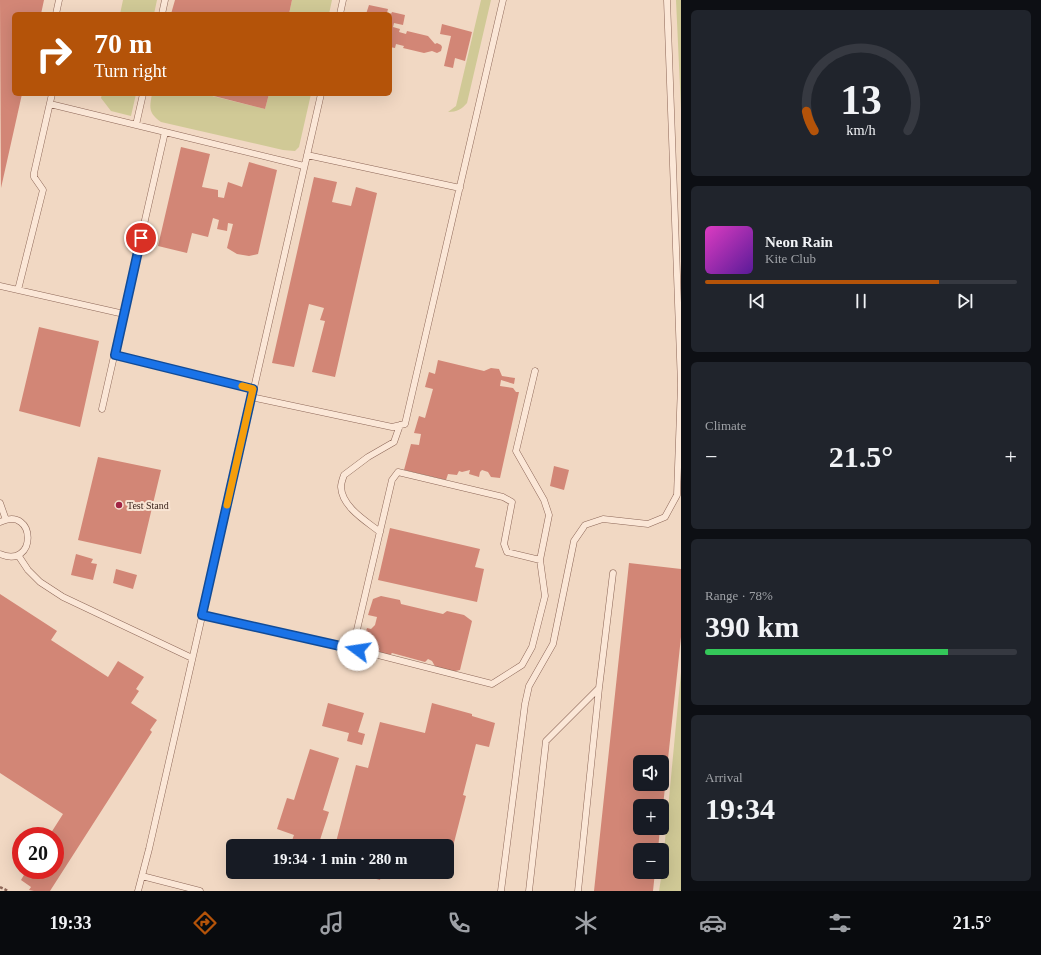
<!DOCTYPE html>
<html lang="en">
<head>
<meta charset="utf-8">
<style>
  body { margin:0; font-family:Georgia,serif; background:#20242c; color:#f1f3f6; height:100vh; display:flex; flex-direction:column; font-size:15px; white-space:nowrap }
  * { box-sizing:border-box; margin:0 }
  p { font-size:13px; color:#9ea1a6 }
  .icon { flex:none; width:22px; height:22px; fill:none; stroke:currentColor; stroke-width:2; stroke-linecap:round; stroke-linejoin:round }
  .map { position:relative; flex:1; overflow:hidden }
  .side { display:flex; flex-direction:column; gap:10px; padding:10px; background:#0d0f14; width:360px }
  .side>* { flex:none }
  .top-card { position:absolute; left:12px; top:12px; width:380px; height:84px; border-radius:6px; box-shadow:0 4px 16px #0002; background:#b45309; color:#fff; overflow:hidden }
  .tools { position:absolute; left:633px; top:755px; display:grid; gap:8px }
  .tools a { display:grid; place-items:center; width:36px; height:36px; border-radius:6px; background:#171b24; box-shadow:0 4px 16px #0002; font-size:20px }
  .speed { position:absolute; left:12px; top:827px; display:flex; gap:8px; font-size:20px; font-weight:700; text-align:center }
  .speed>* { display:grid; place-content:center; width:52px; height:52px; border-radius:50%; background:#171b24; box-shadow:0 4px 16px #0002; line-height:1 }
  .speed .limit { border:6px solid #d22; background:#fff; color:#111 }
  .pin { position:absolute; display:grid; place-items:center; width:34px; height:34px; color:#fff; margin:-17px; border:2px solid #fff; border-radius:50%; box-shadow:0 1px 4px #0007 }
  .me { position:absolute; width:44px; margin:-22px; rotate:284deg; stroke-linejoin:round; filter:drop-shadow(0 0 3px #0008) }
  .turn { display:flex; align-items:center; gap:14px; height:84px; padding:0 16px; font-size:18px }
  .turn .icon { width:52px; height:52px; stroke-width:2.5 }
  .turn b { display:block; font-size:28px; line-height:34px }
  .big { font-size:30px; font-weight:600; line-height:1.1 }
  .side .card { flex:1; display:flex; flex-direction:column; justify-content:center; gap:6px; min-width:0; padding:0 14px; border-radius:6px; background:#20242c }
  .side .dial { align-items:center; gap:0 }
  .dial svg { height:104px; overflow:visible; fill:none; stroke:#363941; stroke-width:7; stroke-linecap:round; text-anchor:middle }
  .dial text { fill:#f1f3f6; stroke:none }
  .song { display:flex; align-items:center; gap:12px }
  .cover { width:48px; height:48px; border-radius:6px; background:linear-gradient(135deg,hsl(310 70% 55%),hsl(270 70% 35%)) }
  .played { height:4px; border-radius:2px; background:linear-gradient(90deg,#b45309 75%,#363941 75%) }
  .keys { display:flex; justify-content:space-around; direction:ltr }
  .heat { display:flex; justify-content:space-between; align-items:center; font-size:22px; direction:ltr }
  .charge { height:6px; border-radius:3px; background:linear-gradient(90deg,#34c759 78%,#363941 0) }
  .trip { position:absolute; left:226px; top:839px; width:228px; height:40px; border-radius:6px; background:#171b24; box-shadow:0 4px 16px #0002; font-weight:600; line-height:40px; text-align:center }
  .tab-bar { display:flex; height:64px; justify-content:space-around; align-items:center; background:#090b0e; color:#9ea1a6 }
  .tab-bar .icon { width:28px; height:28px }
  .tab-bar .on { color:#b45309 }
  .tab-bar b { font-size:18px; color:#f1f3f6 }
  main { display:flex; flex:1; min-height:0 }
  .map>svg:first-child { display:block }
  .green { fill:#d0c996 }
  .building { fill:#d28676; fill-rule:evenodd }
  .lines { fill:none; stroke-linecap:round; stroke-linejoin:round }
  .service-casing { stroke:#8d6758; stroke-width:7 }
  .path { stroke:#8d6758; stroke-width:2.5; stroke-dasharray:3 2; stroke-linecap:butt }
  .service { stroke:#fbe7d7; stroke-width:6 }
  .route-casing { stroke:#114b97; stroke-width:10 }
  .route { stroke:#1a73e8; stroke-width:7 }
  .slow { stroke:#f59e0b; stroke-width:7 }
  .poi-dot { fill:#a12444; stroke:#f8e4d3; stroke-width:1.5 }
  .labels { text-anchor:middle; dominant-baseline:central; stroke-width:4; stroke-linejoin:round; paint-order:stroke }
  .poi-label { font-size:10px; fill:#3c251d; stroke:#f8e4d3; text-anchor:start }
</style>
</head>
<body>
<main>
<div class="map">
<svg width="681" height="891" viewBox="0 0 681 891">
  <rect width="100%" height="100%" fill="#f1d8c3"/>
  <path class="green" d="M 123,0 L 157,0 L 154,14 L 120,14 Z
    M 292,0 L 332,0 L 329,14 L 289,14 Z
    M 481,0 L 491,0 L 467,103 C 462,109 457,112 448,112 L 456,106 Z
    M 676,0 L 681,0 L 681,109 Z
    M 102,94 L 136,94 L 131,116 L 111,111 L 101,98 Z
    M 152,94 L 204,94 L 265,109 L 269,94 L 311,94 L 299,147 L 295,151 L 283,150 L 161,122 C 149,113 149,109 152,94 Z
    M 681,672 L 681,891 L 659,891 L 662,872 Z"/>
  <path class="building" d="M 0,0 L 44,0 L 41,14 L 14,14 L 14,94 L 22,94 L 1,188 Z
    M 175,0 L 292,0 L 289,14 L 171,14 Z
    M 369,5 L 388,9 L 387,13 L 390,14 L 366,14 Z
    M 392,12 L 405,15 L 403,25 L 394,23 L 393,27 L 400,29 L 399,32 L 406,34 L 407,31 L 428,36 L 435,44 L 437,43 L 441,45 L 442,47 L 441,51 L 437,53 L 432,51 L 424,53 L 403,48 L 404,46 L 396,44 L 395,48 L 390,47 L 390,13 L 391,14 Z
    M 442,24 L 472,32 L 465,61 L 455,58 L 453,68 L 444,66 L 451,36 L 440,34 Z
    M 206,94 L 269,94 L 265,109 Z
    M 181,147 L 210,154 L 202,187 L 218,190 L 218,197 L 224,198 L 228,182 L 242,187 L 249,162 L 277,170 L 258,254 L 249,256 L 237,254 L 227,248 L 233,224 L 228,223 L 227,231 L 217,229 L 219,220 L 213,218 L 208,237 L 192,233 L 187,253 L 158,246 Z
    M 314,177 L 337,182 L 332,202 L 351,206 L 356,187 L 377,193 L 335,377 L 312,372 L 325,321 L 320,320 L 324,308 L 309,304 L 294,367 L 272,363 Z
    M 39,327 L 99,341 L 80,427 L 19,411 Z
    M 438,360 L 484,371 L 491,368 L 499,369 L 502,376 L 515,378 L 514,384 L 501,380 L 500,386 L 513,388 L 516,392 L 519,392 L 500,478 L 491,477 L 488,472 L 482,470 L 480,472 L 479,477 L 469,474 L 470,470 L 462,472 L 459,471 L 457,475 L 448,474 L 446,480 L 404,470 L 411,444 L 419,445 L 421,434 L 414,433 L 419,416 L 425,418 L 433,389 L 425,387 L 429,372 L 435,374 Z
    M 98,457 L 161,470 L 141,554 L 78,540 Z
    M 554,466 L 569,470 L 564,490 L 550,486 Z
    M 390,528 L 480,549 L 475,567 L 484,569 L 477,602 L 378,580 Z
    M 76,554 L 93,559 L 91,563 L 97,564 L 93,580 L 71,575 Z
    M 629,563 L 681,569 L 681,637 L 663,806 L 640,806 L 640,828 L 660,828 L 658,850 L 640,850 L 640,872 L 655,872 L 653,891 L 594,891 ZM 640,762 L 662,762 L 662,784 L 640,784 Z
    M 116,569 L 137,575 L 133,589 L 113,583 Z
    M 0,594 L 57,631 L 51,640 L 108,677 L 118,661 L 144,677 L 136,689 L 139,691 L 131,703 L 157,720 L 150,730 L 152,732 L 50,891 L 34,891 L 29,890 L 31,887 L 21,880 L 27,870 L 55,870 L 55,836 L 49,836 L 63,814 L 0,773 Z
    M 381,596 L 400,600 L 401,604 L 443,614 L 447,611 L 464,615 L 472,621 L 460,670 L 451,672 L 436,668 L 432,661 L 428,659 L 425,662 L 392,653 L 389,656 L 361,647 L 367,628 L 371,629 L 375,625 L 377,617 L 368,615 L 373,599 Z
    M 328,703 L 364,713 L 358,732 L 365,734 L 362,745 L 347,741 L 349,733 L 322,726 Z
    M 432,703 L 472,714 L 472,716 L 495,723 L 489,747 L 476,744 L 463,795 L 466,796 L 450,858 L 447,857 L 447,846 L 335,846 L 356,765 L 368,768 L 380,722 L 425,733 Z
    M 310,749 L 339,758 L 323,810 L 329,812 L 319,843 L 311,840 L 309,846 L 290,846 L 294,835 L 277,829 L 287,798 L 294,800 Z
    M 350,872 L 382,872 L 380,880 Z"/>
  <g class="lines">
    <defs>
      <path id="service" d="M 56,14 L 59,0
        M 162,14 L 165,0
        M 340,14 L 343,0
        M 50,104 L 165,132
        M 136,125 L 143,94
        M 307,155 L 460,188
        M 0,286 L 124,314
        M 18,290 L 43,190 L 34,177 L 34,173 L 52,94
        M 115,355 L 253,389
        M 251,397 L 392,427 L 405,424 L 503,0
        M 102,409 L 165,132 L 304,166
        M 0,503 L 6,520
        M 0,522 C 37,505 37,570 0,554
        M 380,532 C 366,521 342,507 341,487 C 341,483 343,478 344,475 L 368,457 L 394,442 L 400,425
        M 18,555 L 28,570 L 40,582 L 63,597 L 192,658
        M 202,615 L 343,646 L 356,634 L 392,480 L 398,472 L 503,497 L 512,502 L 504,544 L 507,552 L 540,560
        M 343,646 L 492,684 L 522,665 L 532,647 L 545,596 L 540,560 L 549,515 L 544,500 L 516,451 L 535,371
        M 142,876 L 200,891
        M 138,891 L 149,849 L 321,94
        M 501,891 L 525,704 L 529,686 L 553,644 L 574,541 L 585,525 L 603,519 L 648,524 L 665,517 L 677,495 L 681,385 L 667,0
        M 529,891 L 546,741 L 599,688 L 613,573
        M 578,891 L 599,688"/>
    </defs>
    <use href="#service" class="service-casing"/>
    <path class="path" d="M 0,887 L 8,891"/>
    <use href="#service" class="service"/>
  </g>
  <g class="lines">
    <defs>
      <path id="route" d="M 141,238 L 115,355 L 253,389 L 202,615 L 358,650"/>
    </defs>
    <use href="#route" class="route-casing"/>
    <use href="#route" class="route"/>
    <path class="slow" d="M 227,505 L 253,389 L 242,386"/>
  </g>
  <circle class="poi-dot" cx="119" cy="505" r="4"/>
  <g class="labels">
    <g class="poi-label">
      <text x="127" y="505">Test Stand</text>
    </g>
  </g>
</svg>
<div class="tools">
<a><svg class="icon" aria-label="sound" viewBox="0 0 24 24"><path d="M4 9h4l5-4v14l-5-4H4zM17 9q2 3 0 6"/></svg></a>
<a>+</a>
<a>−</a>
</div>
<div class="speed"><div class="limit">20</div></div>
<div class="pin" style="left:141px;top:238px;background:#d93025"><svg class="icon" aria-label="arrive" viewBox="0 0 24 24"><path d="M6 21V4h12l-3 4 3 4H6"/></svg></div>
<svg class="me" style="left:358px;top:650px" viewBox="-20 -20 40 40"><circle r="19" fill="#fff"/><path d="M0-13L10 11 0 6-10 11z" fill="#1a73e8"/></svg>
<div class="trip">19:34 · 1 min · 280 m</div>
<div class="top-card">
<div class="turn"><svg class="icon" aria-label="right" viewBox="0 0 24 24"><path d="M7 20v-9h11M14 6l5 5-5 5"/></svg><div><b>70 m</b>Turn right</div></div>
</div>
</div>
<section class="side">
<div class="card dial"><svg viewBox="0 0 100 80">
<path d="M14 69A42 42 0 1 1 86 69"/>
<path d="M14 69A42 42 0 0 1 8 54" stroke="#b45309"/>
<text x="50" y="56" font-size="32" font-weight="700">13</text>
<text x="50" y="72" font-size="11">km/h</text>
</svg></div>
<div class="card">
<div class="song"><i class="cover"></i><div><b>Neon Rain</b><p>Kite Club</p></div></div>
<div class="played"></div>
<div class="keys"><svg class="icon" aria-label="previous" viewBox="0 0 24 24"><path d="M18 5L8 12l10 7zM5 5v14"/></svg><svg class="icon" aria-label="pause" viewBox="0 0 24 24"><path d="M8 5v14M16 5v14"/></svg><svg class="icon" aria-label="next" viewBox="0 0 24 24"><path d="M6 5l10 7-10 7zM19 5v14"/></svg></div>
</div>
<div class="card"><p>Climate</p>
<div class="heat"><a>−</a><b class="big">21.5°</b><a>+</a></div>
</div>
<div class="card"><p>Range · 78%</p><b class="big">390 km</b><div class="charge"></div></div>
<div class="card"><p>Arrival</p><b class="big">19:34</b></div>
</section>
</main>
<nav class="tab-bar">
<b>19:33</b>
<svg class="icon on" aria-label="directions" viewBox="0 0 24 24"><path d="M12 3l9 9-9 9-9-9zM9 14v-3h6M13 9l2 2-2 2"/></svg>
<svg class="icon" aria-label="music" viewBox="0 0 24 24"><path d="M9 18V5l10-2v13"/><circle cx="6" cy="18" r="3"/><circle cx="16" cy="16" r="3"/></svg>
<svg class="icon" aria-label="phone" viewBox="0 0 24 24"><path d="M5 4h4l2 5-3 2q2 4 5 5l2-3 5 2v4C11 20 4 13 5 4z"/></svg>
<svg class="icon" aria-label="climate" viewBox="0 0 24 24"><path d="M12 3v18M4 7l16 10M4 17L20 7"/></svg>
<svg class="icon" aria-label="car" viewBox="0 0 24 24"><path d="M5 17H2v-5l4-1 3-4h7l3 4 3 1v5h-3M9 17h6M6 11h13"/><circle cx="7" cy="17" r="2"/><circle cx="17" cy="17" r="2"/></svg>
<svg class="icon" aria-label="filters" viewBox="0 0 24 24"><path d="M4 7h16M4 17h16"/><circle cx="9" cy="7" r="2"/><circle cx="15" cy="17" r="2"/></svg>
<b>21.5°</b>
</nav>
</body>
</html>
